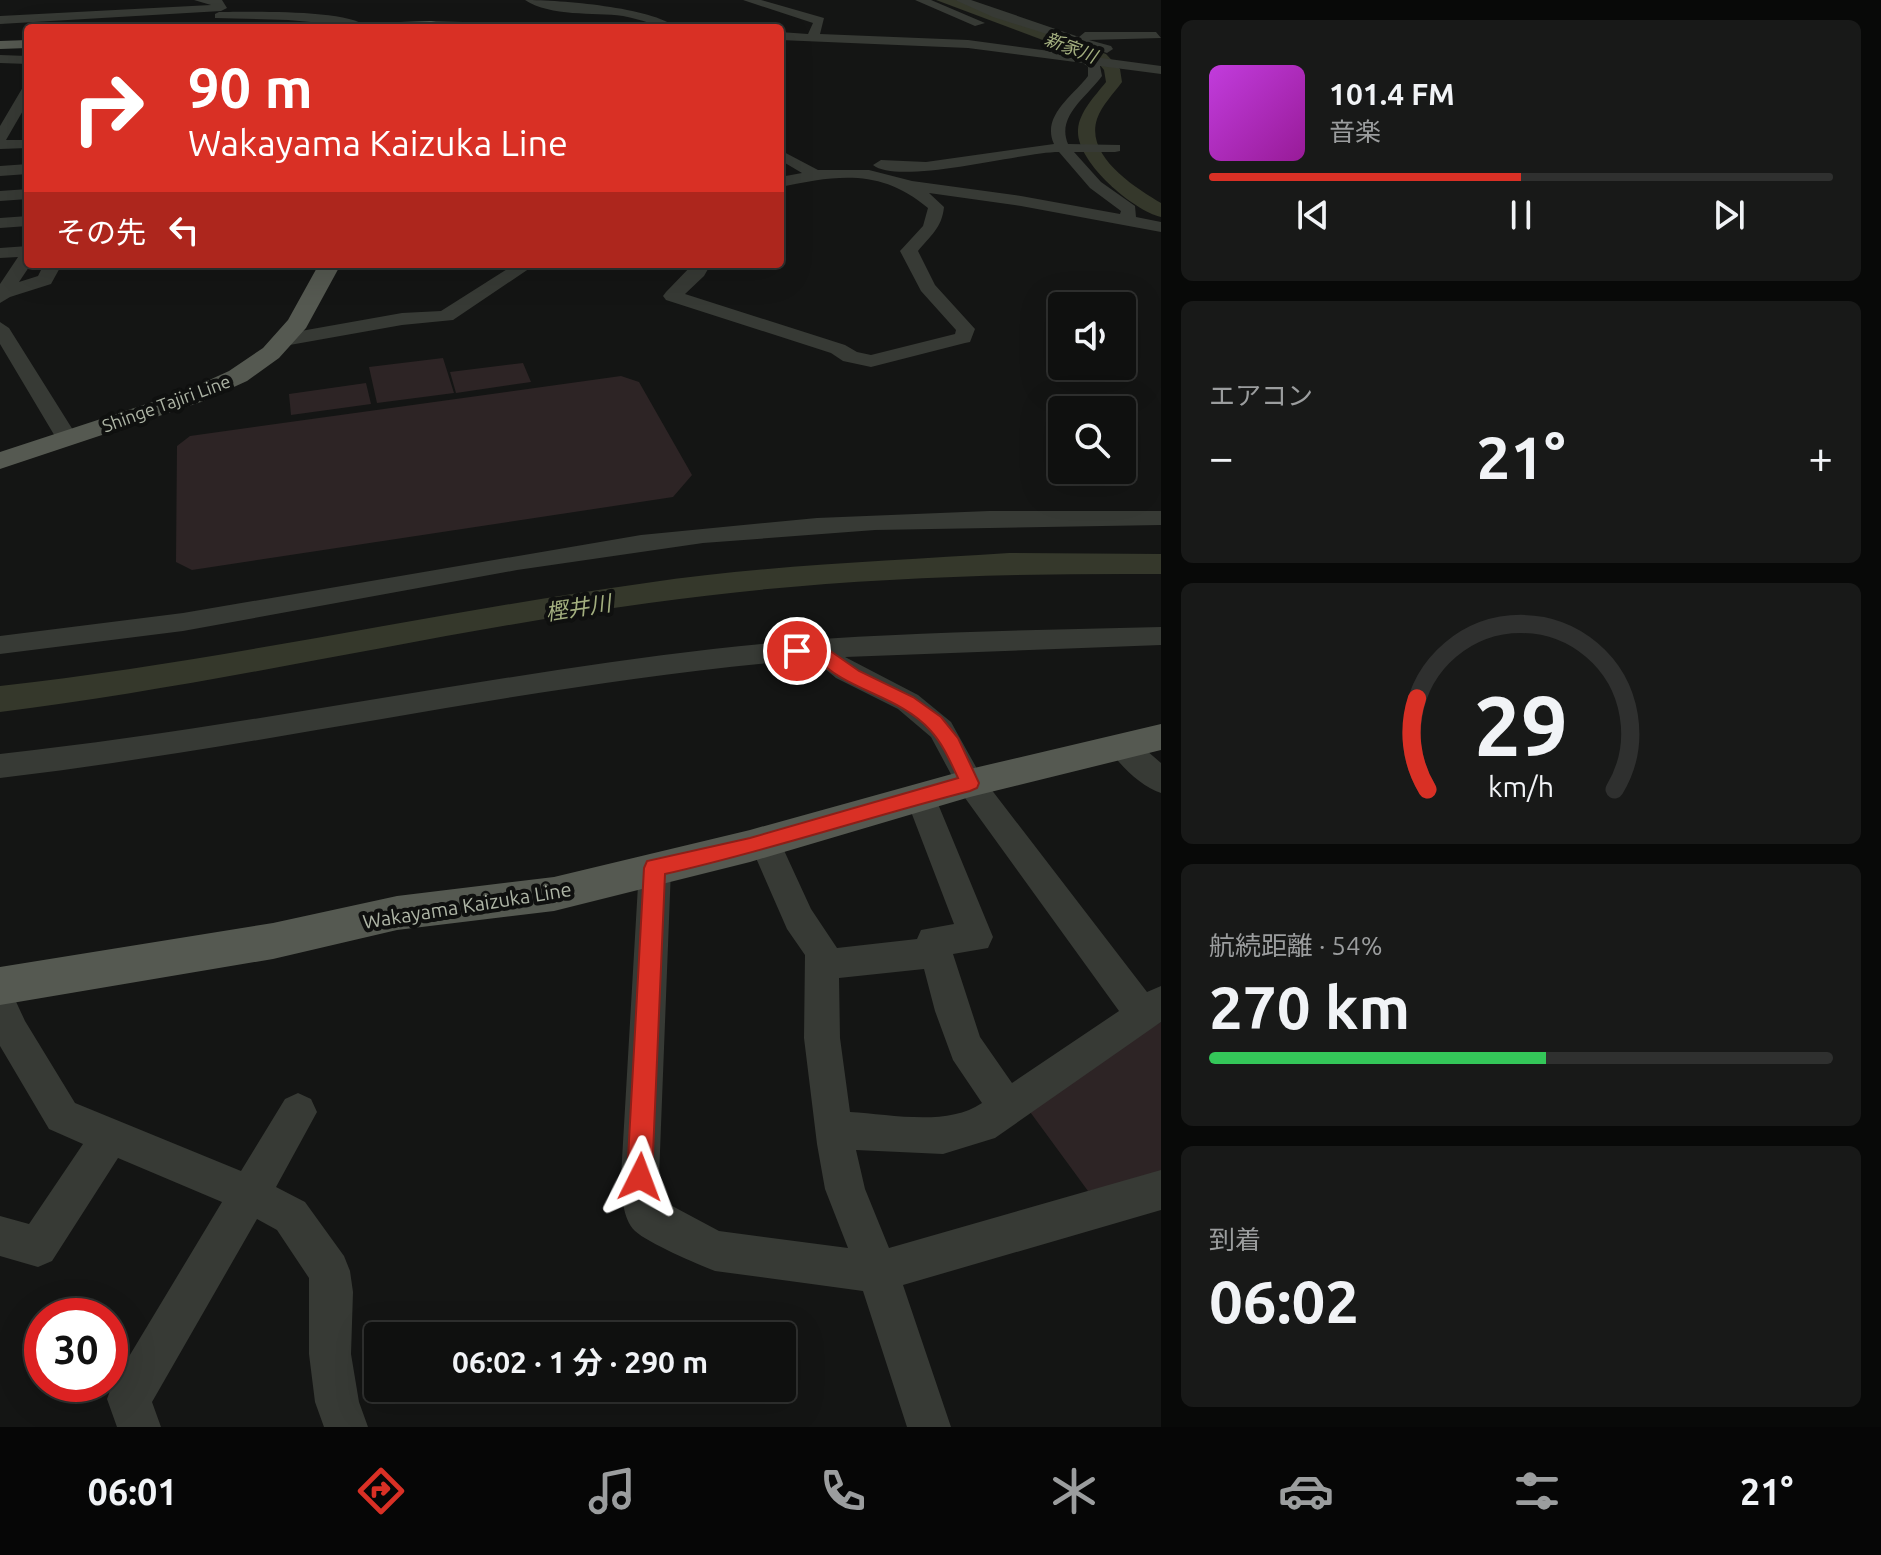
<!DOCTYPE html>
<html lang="ja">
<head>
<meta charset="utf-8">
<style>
  body { margin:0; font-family:Ubuntu,"Noto Sans JP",sans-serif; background:#181918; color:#f1f3f6; height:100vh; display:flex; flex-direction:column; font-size:30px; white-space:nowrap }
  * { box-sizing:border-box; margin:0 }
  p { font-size:26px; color:#9b9d9e }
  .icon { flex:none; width:44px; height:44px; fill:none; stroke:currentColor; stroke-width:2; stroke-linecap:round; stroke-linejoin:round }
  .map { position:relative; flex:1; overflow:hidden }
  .sheet { display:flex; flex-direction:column; gap:20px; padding:20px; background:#080908; width:720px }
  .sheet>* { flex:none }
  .banner { position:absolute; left:24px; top:24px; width:760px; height:244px; border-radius:8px; box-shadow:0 8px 32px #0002,0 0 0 2px #2f302f; background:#d93025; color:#fff; overflow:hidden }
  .controls { position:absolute; left:1048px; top:292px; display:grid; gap:16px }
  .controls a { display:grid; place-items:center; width:88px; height:88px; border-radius:8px; background:#0f100f; box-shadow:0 8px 32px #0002,0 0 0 2px #2f302f; font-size:40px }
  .speed { position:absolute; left:24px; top:1298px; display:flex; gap:16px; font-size:40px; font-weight:700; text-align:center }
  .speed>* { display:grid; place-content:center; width:104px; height:104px; border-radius:50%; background:#0f100f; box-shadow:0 8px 32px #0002,0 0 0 2px #2f302f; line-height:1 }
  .speed .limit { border:12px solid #d22; background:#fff; color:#111 }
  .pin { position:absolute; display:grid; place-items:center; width:68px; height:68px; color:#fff; margin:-34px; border:4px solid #fff; border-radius:50%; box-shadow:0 2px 8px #0007 }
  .me { position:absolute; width:88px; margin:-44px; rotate:3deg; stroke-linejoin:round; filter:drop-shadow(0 0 6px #0008) }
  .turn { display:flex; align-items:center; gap:28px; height:168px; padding:0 32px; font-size:36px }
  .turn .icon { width:104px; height:104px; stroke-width:2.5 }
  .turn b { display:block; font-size:56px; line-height:68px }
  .then { display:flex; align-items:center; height:76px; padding:0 32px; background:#0003; gap:16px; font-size:30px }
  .big { font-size:60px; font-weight:700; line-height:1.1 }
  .sheet .widget { flex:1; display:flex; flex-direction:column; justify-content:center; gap:12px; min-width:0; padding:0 28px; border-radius:12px; background:#181918 }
  .sheet .dial { align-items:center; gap:0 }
  .dial svg { height:208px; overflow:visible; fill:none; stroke:#2f302f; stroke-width:7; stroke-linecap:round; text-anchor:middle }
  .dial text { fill:#f1f3f6; stroke:none }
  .song { display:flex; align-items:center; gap:24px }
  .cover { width:96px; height:96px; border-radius:12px; background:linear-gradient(135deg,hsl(290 70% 55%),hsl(300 70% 35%)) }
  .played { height:8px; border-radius:4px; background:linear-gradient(90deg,#d93025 50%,#2f302f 50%) }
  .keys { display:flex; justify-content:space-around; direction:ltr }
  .heat { display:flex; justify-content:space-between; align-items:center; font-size:44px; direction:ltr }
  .charge { height:12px; border-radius:6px; background:linear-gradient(90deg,#34c759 54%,#2f302f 0) }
  .trip { position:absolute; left:364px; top:1322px; width:432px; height:80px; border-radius:8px; background:#0f100f; box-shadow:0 8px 32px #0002,0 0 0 2px #2f302f; font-weight:700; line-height:80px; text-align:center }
  .tabs { display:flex; height:128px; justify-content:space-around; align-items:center; background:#060606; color:#9b9d9e }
  .tabs .icon { width:56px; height:56px }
  .tabs .on { color:#d93025 }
  .tabs b { font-size:36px; color:#f1f3f6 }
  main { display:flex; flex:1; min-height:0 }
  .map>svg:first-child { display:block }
  .green { fill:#2d2425 }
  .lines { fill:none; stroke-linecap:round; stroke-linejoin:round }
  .river { fill:#35382b; fill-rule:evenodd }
  .minor { fill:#373a35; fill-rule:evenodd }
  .major { fill:#555951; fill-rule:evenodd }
  .route { fill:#d93025; stroke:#8d1f18; stroke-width:2 }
  .labels { text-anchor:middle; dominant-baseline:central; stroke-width:8; stroke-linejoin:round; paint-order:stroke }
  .far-water-label { font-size:18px; font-style:italic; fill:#a3af7f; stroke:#0f100f }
  .far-street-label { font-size:18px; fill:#aeb5a6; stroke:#0f100f }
  .street-label { font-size:20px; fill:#aeb5a6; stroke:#0f100f }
  .water-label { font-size:22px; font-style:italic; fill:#a3af7f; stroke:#0f100f }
</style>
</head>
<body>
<main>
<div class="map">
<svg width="1161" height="1427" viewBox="0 0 1161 1427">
  <rect width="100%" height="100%" fill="#141514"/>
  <path class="green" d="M 443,358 L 454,393 L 377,403 L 369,367 Z
    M 523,363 L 531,382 L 456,393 L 450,372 Z
    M 621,376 L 639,382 L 692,475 L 673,497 L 192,570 L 176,562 L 177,446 L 190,436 Z
    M 366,383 L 371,404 L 291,415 L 289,394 Z
    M 1161,1022 L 1161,1175 L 1088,1191 L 1025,1105 Z"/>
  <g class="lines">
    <path class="river" d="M 936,0 L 956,0 L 1106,54 L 1120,69 L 1122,82 C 1114,93 1102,105 1097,119 C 1085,156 1134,187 1161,203 L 1161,217 C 1133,210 1076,162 1078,130 C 1079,112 1095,96 1106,82 L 1104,70 L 1096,60 Z
      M 1009,553 L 1161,554 L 1161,574 C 990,573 819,579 649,603 C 432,633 218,685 0,712 L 0,686 C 217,662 430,613 646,583 C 767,565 888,561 1009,553 Z"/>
    <path class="minor" d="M 194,0 L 222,0 L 227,8 L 221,11 L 0,24 L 0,16 L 211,5 Z
      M 525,0 C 560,0 652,7 677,28 C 658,28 642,19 623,16 C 593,12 551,17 525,0 Z
      M 743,0 L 761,0 L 824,18 L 820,34 L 968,40 L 1161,66 L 1161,74 L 1100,66 L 1102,76 C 1087,97 1056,116 1068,144 L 1120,145 L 1120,151 L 1115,152 L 1074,152 L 1101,182 L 1135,206 L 1136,217 L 1161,222 L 1161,232 L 1021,206 L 929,193 L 944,207 C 942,228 930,236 918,251 L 935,285 L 975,329 L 970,342 L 965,343 L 871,367 L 843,361 L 831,353 L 666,300 L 663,296 L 666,292 L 693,264 L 711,264 L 704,276 L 685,294 L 845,345 L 857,352 L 871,355 L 955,334 L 956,330 L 921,291 L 900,251 L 923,226 L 928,208 C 881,168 837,175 780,187 L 780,177 L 802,173 L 780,160 L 780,150 L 818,170 L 869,170 L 912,181 L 1021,196 L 1120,214 L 1121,211 L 1090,188 L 1059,152 C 1021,152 899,186 873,165 L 881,160 L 926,162 L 1054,144 C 1041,116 1073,96 1088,76 L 1088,67 L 1083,63 L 968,48 L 780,40 L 780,32 L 808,34 L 813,23 Z
      M 915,0 L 931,0 L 985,23 L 975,26 Z
      M 955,0 L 971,0 L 1079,37 L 1085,32 L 1156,32 L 1161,38 L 1089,40 L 1111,46 L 1113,49 L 1107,53 L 993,17 Z
      M 219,12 C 248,12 348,9 367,27 L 288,20 L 215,18 L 215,14 Z
      M 431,21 L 530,24 L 536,28 L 427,28 L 427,22 Z
      M 0,55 L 28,56 L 28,64 L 0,63 Z
      M 28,86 L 28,102 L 6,140 L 28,140 L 28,148 L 0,149 L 0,126 L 23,87 Z
      M 28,164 L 28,174 L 0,176 L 0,166 Z
      M 28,189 L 28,199 L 0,201 L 0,191 Z
      M 28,216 L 28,226 L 0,228 L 0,218 Z
      M 28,246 L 28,264 L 31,264 L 19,282 L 38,276 L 44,264 L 62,264 L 51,284 L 10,297 L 0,303 L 0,284 L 18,257 L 0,258 L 0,248 Z
      M 515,264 L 536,264 L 453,320 L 402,325 L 284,346 L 274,340 L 284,334 L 402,313 L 441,311 Z
      M 0,322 L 9,328 L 78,438 L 75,443 L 67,444 L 56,438 L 0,344 Z
      M 989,511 L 1161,511 L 1161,525 L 875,530 L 703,543 L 517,570 L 183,631 L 0,654 L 0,636 L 183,613 L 641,535 L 817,518 Z
      M 1161,627 L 1161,645 L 845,657 L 918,695 L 951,722 L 981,776 L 1147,992 L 1161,986 L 1161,1022 L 995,1138 L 943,1154 L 856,1150 L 865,1189 L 889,1248 L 1161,1170 L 1161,1210 L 903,1285 L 951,1427 L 907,1427 L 863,1291 L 715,1271 C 697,1264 648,1243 635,1231 C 622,1218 622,1194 621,1177 L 639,868 L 644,858 L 655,855 L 666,858 L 671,868 L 659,1177 L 661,1200 L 719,1231 L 848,1248 L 825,1189 L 817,1144 L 804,1038 L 805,955 L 787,929 L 749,842 L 754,833 L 765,829 L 776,833 L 811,909 L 837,948 L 917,939 L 921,930 L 954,924 L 905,796 L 909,787 L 920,784 L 931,787 L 993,937 L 988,948 L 953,954 L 980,1037 L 1012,1083 L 1119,1011 L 960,791 L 931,737 L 898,709 L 836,678 L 813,659 C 540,681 272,746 0,778 L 0,754 C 239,728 474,677 713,649 C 862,632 1012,631 1161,627 ZM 924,969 L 935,1011 L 953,1060 L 982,1103 C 947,1127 890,1114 850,1112 L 840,1038 L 839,978 Z
      M 1122,735 L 1132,738 L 1161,763 L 1161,793 C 1142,787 1117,764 1108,746 L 1112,738 Z
      M 0,989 L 12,993 L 25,1021 L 75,1103 L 241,1171 L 285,1099 L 298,1093 L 311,1099 L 317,1112 L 276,1187 L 305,1202 L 344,1256 L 350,1271 L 353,1292 L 351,1354 L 359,1402 L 368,1427 L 324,1427 L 315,1402 L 309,1354 L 309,1278 L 277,1230 L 257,1219 L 152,1402 L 161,1427 L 117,1427 L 107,1399 L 113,1383 L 222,1202 L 118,1158 L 52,1261 L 38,1267 L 0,1256 L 0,1216 L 29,1224 L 83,1144 L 49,1129 L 0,1046 Z"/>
    <path class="major" d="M 431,21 L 436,22 L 436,28 L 333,28 L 340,24 Z
      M 28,40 L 28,48 L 0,49 L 0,41 Z
      M 319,264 L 341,264 L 306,328 L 279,358 L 247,381 L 201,402 L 0,469 L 0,452 L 183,392 L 229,371 L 263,348 L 288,320 Z
      M 1161,724 L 1161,750 L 970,797 L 750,862 L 554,911 L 397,930 L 273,959 L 0,1005 L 0,967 L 273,923 L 397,896 L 554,877 L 750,830 L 970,769 Z"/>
  </g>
  <path class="route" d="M 819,643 L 859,671 L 913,697 L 941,717 L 958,738 L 979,783 L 977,788 L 970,791 C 868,817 768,851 665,874 L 652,1177 L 649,1186 L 640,1189 L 631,1186 L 627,1177 L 644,868 L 647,861 L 750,838 L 958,778 C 950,761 943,744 930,730 C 899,695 845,691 814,656 L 797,657 L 788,651 L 797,644 Z"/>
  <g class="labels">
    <g class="far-water-label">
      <text transform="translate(1071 47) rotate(21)">新家川</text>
    </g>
    <g class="far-street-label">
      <text transform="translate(166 403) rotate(-20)">Shinge Tajiri Line</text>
    </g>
    <g class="street-label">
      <text transform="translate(467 905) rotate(-9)">Wakayama Kaizuka Line</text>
    </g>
    <g class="water-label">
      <text transform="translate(578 607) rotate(-9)">樫井川</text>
    </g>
  </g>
</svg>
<div class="controls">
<a><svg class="icon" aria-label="sound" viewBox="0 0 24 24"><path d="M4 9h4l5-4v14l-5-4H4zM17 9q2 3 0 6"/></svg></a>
<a><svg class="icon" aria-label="search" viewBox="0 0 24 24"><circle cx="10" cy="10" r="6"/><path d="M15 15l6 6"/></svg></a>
</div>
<div class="speed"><div class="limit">30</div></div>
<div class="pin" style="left:797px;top:651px;background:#d93025"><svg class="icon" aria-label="arrive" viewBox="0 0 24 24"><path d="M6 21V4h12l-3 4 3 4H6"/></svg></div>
<svg class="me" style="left:640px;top:1177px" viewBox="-20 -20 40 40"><path d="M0-17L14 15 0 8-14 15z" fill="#d93025" stroke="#fff" stroke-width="4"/></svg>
<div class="trip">06:02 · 1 分 · 290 m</div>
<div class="banner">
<div class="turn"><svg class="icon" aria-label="right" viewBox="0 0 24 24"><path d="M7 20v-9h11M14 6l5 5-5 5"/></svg><div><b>90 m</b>Wakayama Kaizuka Line</div></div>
<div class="then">その先<svg class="icon" aria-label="left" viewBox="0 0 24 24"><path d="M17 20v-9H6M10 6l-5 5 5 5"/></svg></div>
</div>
</div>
<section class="sheet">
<div class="widget">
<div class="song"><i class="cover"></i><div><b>101.4 FM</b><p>音楽</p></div></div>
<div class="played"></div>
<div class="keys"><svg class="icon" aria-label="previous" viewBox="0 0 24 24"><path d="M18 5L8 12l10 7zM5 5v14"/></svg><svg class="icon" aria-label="pause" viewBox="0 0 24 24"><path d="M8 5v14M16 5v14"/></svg><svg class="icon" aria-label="next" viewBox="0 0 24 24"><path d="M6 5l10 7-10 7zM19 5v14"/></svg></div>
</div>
<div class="widget"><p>エアコン</p>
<div class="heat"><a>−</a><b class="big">21°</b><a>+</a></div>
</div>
<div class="widget dial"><svg viewBox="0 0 100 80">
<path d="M14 69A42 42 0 1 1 86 69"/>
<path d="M14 69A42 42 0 0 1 10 34" stroke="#d93025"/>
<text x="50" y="56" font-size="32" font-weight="700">29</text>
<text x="50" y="72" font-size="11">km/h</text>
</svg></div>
<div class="widget"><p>航続距離 · 54%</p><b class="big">270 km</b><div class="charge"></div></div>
<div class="widget"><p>到着</p><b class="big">06:02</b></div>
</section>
</main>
<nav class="tabs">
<b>06:01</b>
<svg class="icon on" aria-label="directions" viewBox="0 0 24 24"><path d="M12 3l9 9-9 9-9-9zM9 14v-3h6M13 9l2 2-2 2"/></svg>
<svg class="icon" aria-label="music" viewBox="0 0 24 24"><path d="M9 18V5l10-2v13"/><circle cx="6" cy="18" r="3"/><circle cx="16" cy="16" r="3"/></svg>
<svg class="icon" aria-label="phone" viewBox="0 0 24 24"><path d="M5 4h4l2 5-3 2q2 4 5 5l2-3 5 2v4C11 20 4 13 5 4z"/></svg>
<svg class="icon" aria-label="climate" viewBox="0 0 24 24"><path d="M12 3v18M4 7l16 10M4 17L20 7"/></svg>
<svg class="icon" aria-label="car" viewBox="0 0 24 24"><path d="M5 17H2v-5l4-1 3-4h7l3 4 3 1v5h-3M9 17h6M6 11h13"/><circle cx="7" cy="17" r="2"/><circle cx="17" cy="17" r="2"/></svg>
<svg class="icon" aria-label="filters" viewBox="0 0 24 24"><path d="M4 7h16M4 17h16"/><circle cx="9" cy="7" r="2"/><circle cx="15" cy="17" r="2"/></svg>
<b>21°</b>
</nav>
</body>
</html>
